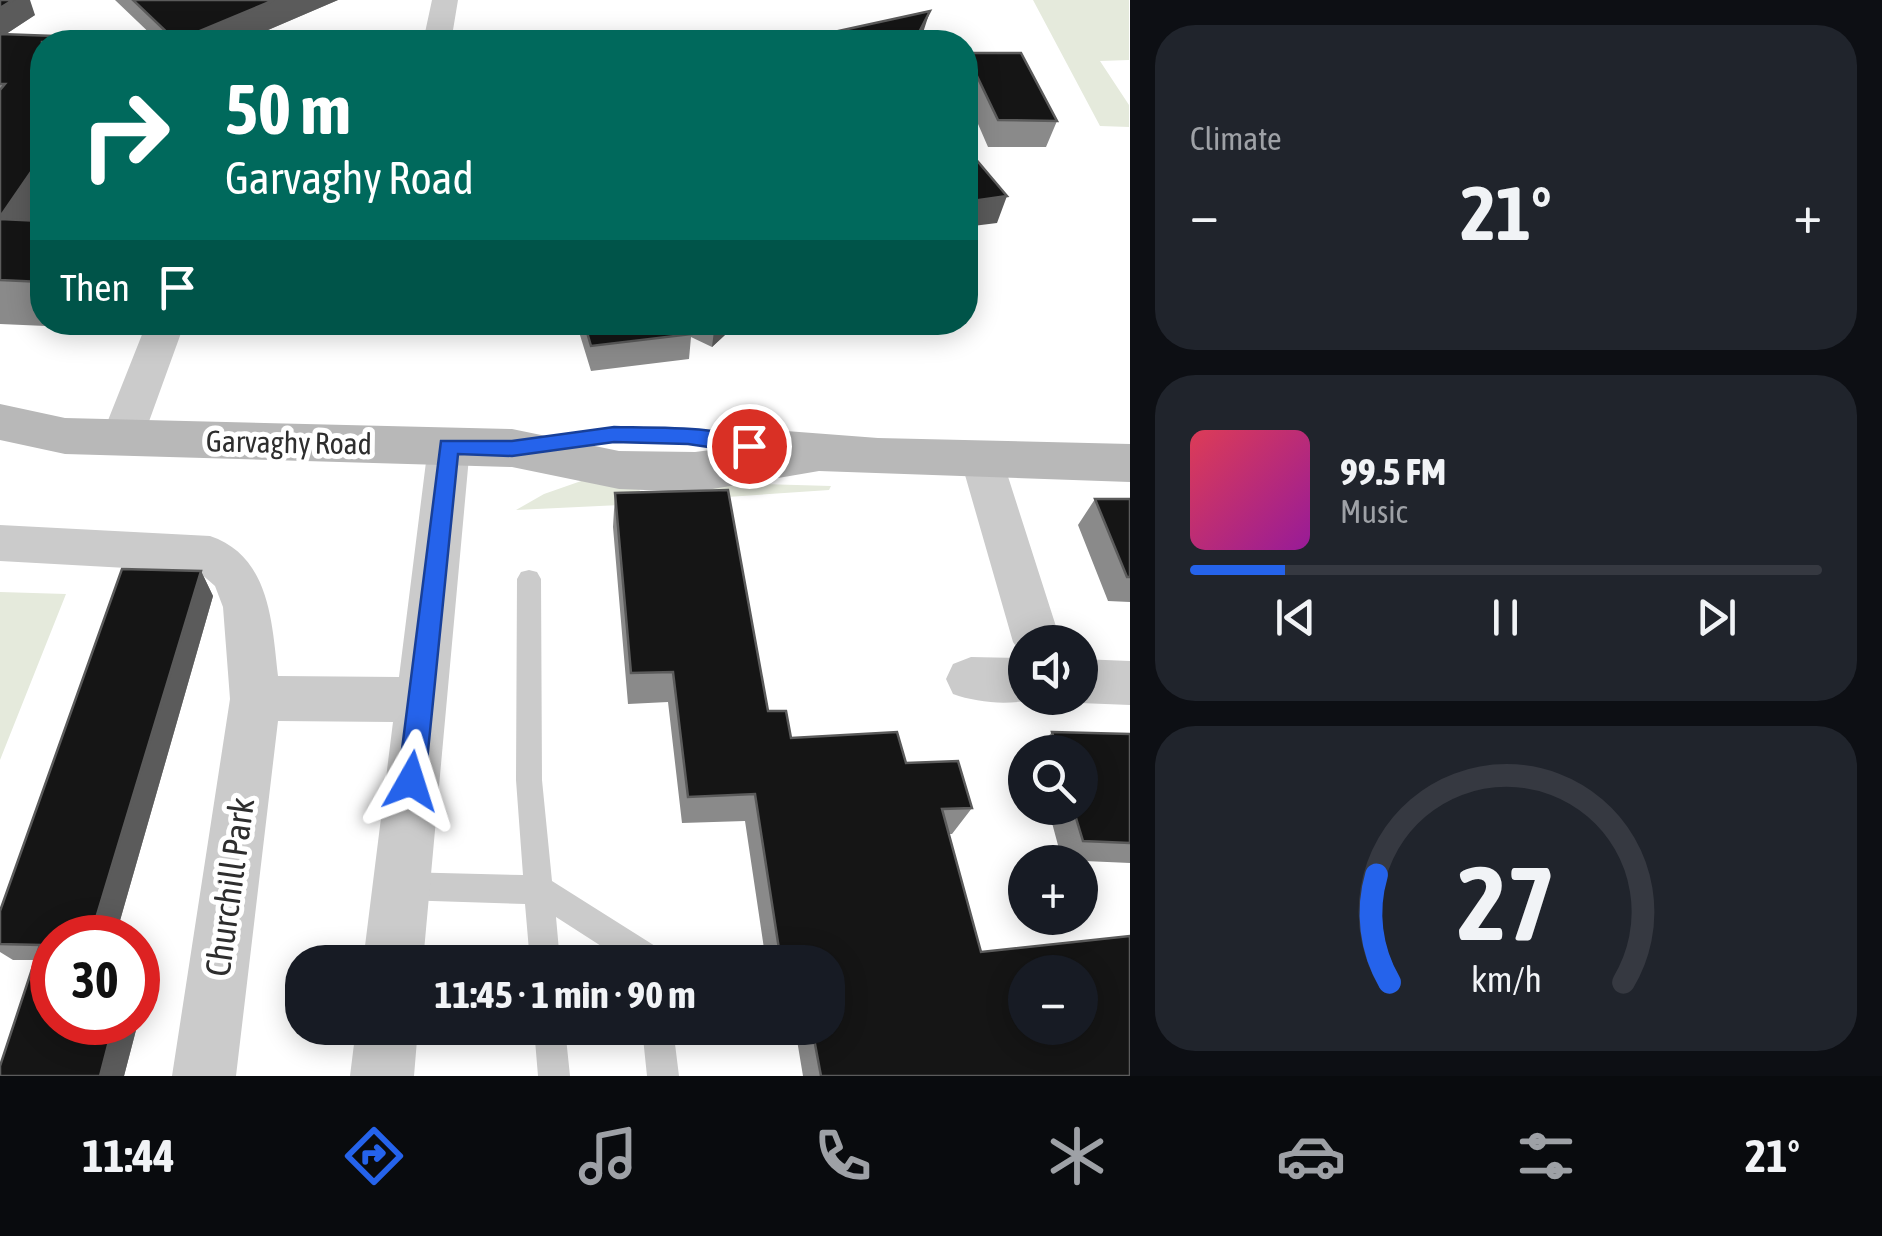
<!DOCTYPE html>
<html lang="en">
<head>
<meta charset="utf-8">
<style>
  body { margin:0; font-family:"Asap Condensed",sans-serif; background:#20242c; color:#f1f3f6; height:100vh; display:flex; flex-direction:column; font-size:38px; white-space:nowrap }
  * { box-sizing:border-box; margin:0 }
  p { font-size:32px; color:#9ea1a6 }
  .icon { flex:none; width:55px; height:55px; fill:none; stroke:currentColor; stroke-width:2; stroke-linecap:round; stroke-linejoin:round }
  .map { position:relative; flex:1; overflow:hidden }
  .sheet { display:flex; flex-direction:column; gap:25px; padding:25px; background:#0d0f14; width:752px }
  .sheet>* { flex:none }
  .banner { position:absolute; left:30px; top:30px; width:948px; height:305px; border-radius:40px; box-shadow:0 5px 25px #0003; background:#00695c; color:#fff; overflow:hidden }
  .controls { position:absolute; left:1008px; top:625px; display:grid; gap:20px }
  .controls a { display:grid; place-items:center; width:90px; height:90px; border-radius:50%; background:#171b24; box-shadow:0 5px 25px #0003; font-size:50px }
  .speed { position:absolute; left:30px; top:915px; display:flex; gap:20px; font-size:50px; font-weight:700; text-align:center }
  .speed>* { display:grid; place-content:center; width:130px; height:130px; border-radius:50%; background:#171b24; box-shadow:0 5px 25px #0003; line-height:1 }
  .speed .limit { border:15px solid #d22; background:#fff; color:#111 }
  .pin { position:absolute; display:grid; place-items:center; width:85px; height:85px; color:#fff; margin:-42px; border:5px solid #fff; border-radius:50%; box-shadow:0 2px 10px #0007 }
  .me { position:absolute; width:110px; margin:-55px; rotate:6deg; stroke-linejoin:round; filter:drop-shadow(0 0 8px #0008) }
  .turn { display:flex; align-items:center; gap:35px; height:210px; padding:0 30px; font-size:45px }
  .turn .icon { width:130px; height:130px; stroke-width:2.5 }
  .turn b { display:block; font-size:70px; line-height:85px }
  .then { display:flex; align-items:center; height:95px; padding:0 30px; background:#0003; gap:20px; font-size:38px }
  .big { font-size:75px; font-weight:700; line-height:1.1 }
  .sheet .card { flex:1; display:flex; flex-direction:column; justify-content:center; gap:15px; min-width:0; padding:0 35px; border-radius:40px; background:#20242c }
  .sheet .dial { align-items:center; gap:0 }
  .dial svg { height:260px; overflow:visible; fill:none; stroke:#363941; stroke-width:7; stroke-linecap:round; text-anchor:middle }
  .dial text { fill:#f1f3f6; stroke:none }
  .song { display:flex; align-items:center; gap:30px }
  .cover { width:120px; height:120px; border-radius:15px; background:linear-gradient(135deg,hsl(350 70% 55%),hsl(300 70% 35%)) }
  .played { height:10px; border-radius:5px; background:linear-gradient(90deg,#2563eb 15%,#363941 15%) }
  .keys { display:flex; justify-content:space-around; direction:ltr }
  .heat { display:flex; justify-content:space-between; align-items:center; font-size:55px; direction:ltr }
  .trip { position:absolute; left:285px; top:945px; width:560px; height:100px; border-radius:40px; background:#171b24; box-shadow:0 5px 25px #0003; font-weight:700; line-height:100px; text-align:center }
  .menu { display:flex; height:160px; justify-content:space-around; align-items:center; background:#090b0e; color:#9ea1a6 }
  .menu .icon { width:70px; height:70px }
  .menu .on { color:#2563eb }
  .menu b { font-size:45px; color:#f1f3f6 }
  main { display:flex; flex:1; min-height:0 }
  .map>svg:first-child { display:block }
  .green { fill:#e5eadc }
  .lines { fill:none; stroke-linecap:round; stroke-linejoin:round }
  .lane { fill:#cbcbcb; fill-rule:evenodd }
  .street { fill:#cbcbcb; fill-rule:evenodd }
  .secondary { fill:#b8b8b8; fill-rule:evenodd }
  .wall { fill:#8a8a8a }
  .shaded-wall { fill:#5b5b5b }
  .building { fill:#151515; stroke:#5b5b5b; stroke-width:2.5; fill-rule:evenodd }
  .route { fill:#2563eb; stroke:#184099; stroke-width:2.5 }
  .labels { text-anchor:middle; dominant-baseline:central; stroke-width:10; stroke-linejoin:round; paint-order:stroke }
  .street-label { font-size:30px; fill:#2e2e2e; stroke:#fff }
  .near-street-label { font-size:35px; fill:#2e2e2e; stroke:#fff }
</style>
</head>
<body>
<main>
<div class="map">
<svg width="1130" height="1076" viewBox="0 0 1130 1076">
  <rect width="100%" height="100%" fill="#fff"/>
  <path class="green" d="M 1033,0 L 1129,0 L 1129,60 L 1100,61 L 1129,105 L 1129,127 L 1100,126 Z
    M 584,480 L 639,482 L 641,504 L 516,510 L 544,494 Z
    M 693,482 L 831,486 L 829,490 L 683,500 Z
    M 0,592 L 66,594 L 0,760 Z"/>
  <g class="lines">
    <path class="lane" d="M 529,570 L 537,572 L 541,579 L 542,780 L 552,881 L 663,951 L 667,962 L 626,962 L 556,917 L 560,962 L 530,962 L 525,904 L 401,900 L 391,896 L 387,886 L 391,876 L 401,872 L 523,875 L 516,780 L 517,579 L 521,572 Z
      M 534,1028 L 565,1028 L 570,1076 L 538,1076 Z
      M 642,1028 L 673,1028 L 679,1076 L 647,1076 Z"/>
    <path class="street" d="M 432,0 L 458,0 L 451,42 L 423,42 Z
      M 147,322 L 185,322 L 143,438 L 137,449 L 122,453 L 107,449 L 101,438 Z
      M 449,431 L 464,435 L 470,446 L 423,962 L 363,962 L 393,722 L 278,721 L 236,1076 L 172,1076 L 230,699 L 223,607 L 215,586 L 199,572 L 0,561 L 0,525 L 210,536 C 270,556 272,623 278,676 L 399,677 L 428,446 L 434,435 Z
      M 982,445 L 997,450 L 1003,461 L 1061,642 L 1025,642 L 1025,698 L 1037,698 C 1012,706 978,703 953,694 L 946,679 L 953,664 L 971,657 L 1024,658 L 1013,642 L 961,461 L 967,450 Z
      M 1080,659 L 1130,661 L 1130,705 L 1080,703 L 1065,698 L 1080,698 Z
      M 356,1028 L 418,1028 L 414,1076 L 350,1076 Z"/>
    <path class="secondary" d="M 0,404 L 65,418 L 512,429 L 619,451 L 695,452 L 750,445 L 755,436 L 773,430 L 878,438 L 1130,444 L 1130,482 L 819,471 L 695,492 L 619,489 L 512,467 L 65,454 L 0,440 Z"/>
  </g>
  <path class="wall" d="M 0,0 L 35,15 L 6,34 L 138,39 L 139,42 L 42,42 L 42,322 L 119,322 L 115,329 L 0,324 Z
    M 115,0 L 338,0 L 240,42 L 159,42 Z
    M 966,53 L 1057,121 L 1046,147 L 988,147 L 965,94 Z
    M 516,322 L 551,322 L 534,334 Z
    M 576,322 L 739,322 L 712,347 L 691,337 L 689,359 L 591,371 Z
    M 615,493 L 768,711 L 791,738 L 906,763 L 972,808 L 952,834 L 949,834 L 981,952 L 1130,1076 L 803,1076 L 795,1028 L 828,1028 L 828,962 L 766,962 L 745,821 L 682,823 L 668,702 L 628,704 L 613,527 Z
    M 1095,499 L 1130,499 L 1130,602 L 1108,601 L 1078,525 Z
    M 122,569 L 201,571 L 213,596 L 115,938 L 52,938 L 52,1022 L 138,1022 L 138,1008 L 141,1011 L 124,1076 L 0,1076 L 0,1066 L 35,960 L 13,960 L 0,952 L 0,911 Z
    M 1052,732 L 1130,734 L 1130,863 L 1062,860 L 1048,808 L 1080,808 L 1080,752 L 1035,752 Z"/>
  <path class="shaded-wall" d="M 13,0 L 30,0 L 35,15 L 0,38 L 0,8 Z
    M 274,0 L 338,0 L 240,42 L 176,42 L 176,41 Z
    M 930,11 L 920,42 L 914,42 Z
    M 42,156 L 42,231 L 0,222 L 0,217 Z
    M 1007,196 L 997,223 L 965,227 L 965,202 Z
    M 278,322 L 324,322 L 282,333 Z
    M 534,322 L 551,322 L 534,334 Z
    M 715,322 L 739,322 L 712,347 Z
    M 201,571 L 213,596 L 115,938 L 90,938 Z
    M 138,1008 L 141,1011 L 124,1076 L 100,1076 L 114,1022 L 138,1022 Z"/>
  <path class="building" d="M 0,0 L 13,0 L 0,8 Z
    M 133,0 L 274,0 L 176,41 Z
    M 930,11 L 914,42 L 788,42 Z
    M 0,34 L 138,39 L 128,42 L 42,42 L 42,156 L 0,217 L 0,90 L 5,84 L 0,84 Z
    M 966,53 L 1021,53 L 1057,121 L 998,120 Z
    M 974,157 L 1007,196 L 965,202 L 965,158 Z
    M 0,219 L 42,221 L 42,282 L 0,280 Z
    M 584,322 L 673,322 L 692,334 L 591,346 Z
    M 728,490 L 768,711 L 786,711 L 791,738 L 897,732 L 906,763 L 958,761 L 972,808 L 942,809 L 981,952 L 1130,936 L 1130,1076 L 821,1076 L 812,1028 L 828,1028 L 828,962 L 781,962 L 755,794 L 688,797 L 673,672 L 631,673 L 615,493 ZM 1025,972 L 1080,972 L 1080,1028 L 1025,1028 Z
    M 1095,499 L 1130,499 L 1130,577 L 1127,577 Z
    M 122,569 L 201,571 L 90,938 L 52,938 L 52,1022 L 114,1022 L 100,1076 L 0,1076 L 0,1066 L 40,945 L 0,944 L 0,911 Z
    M 1052,732 L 1130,734 L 1130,843 L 1083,841 L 1073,808 L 1080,808 L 1080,752 L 1058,752 Z"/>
  <path class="route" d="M 614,427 C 642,428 743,425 760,446 L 749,453 L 688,444 L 614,442 L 512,456 L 458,454 L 425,781 L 421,790 L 411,794 L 402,790 L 398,781 L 441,441 L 512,441 Z"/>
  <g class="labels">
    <g class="street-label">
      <text transform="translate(289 442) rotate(1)">Garvaghy Road</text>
    </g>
    <g class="near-street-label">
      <text transform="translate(229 887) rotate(-82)">Churchill Park</text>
    </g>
  </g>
</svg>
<div class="controls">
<a><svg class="icon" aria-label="sound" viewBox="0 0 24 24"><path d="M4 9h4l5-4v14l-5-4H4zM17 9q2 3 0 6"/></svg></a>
<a><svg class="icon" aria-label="search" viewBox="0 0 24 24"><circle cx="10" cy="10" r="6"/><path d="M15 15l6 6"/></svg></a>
<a>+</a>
<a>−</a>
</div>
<div class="speed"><div class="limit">30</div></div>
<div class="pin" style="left:749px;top:446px;background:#d93025"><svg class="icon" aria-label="arrive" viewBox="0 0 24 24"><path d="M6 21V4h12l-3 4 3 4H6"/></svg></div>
<svg class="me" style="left:411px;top:781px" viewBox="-20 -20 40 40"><path d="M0-17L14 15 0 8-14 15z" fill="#2563eb" stroke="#fff" stroke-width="4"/></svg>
<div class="trip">11:45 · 1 min · 90 m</div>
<div class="banner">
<div class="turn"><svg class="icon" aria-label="right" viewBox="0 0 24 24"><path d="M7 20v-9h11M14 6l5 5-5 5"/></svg><div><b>50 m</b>Garvaghy Road</div></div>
<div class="then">Then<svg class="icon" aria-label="arrive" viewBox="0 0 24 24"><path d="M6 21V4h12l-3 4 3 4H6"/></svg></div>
</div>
</div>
<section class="sheet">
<div class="card"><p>Climate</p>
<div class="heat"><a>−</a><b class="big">21°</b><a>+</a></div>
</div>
<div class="card">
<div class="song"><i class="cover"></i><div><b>99.5 FM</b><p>Music</p></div></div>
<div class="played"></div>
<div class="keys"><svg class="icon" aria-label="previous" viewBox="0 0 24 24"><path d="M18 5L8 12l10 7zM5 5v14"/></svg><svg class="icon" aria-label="pause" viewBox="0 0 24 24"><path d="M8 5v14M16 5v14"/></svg><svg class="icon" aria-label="next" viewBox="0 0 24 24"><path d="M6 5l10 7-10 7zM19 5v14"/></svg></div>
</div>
<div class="card dial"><svg viewBox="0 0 100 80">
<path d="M14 69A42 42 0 1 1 86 69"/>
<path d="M14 69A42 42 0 0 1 10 36" stroke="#2563eb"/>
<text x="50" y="56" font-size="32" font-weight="700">27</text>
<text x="50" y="72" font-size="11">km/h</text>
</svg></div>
</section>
</main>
<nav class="menu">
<b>11:44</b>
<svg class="icon on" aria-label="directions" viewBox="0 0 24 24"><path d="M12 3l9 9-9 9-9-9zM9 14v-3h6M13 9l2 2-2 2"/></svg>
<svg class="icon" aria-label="music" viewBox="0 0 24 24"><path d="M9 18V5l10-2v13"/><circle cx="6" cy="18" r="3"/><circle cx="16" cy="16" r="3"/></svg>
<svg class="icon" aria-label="phone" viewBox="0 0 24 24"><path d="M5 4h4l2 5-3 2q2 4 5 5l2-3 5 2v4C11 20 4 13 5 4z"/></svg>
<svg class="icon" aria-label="climate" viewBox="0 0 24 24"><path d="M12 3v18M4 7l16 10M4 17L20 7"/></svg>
<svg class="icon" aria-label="car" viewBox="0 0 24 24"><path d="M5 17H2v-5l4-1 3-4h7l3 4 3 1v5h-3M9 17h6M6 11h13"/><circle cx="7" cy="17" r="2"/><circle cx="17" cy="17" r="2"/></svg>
<svg class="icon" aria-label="filters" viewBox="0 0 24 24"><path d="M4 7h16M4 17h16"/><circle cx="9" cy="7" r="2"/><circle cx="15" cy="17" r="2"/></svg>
<b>21°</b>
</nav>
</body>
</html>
